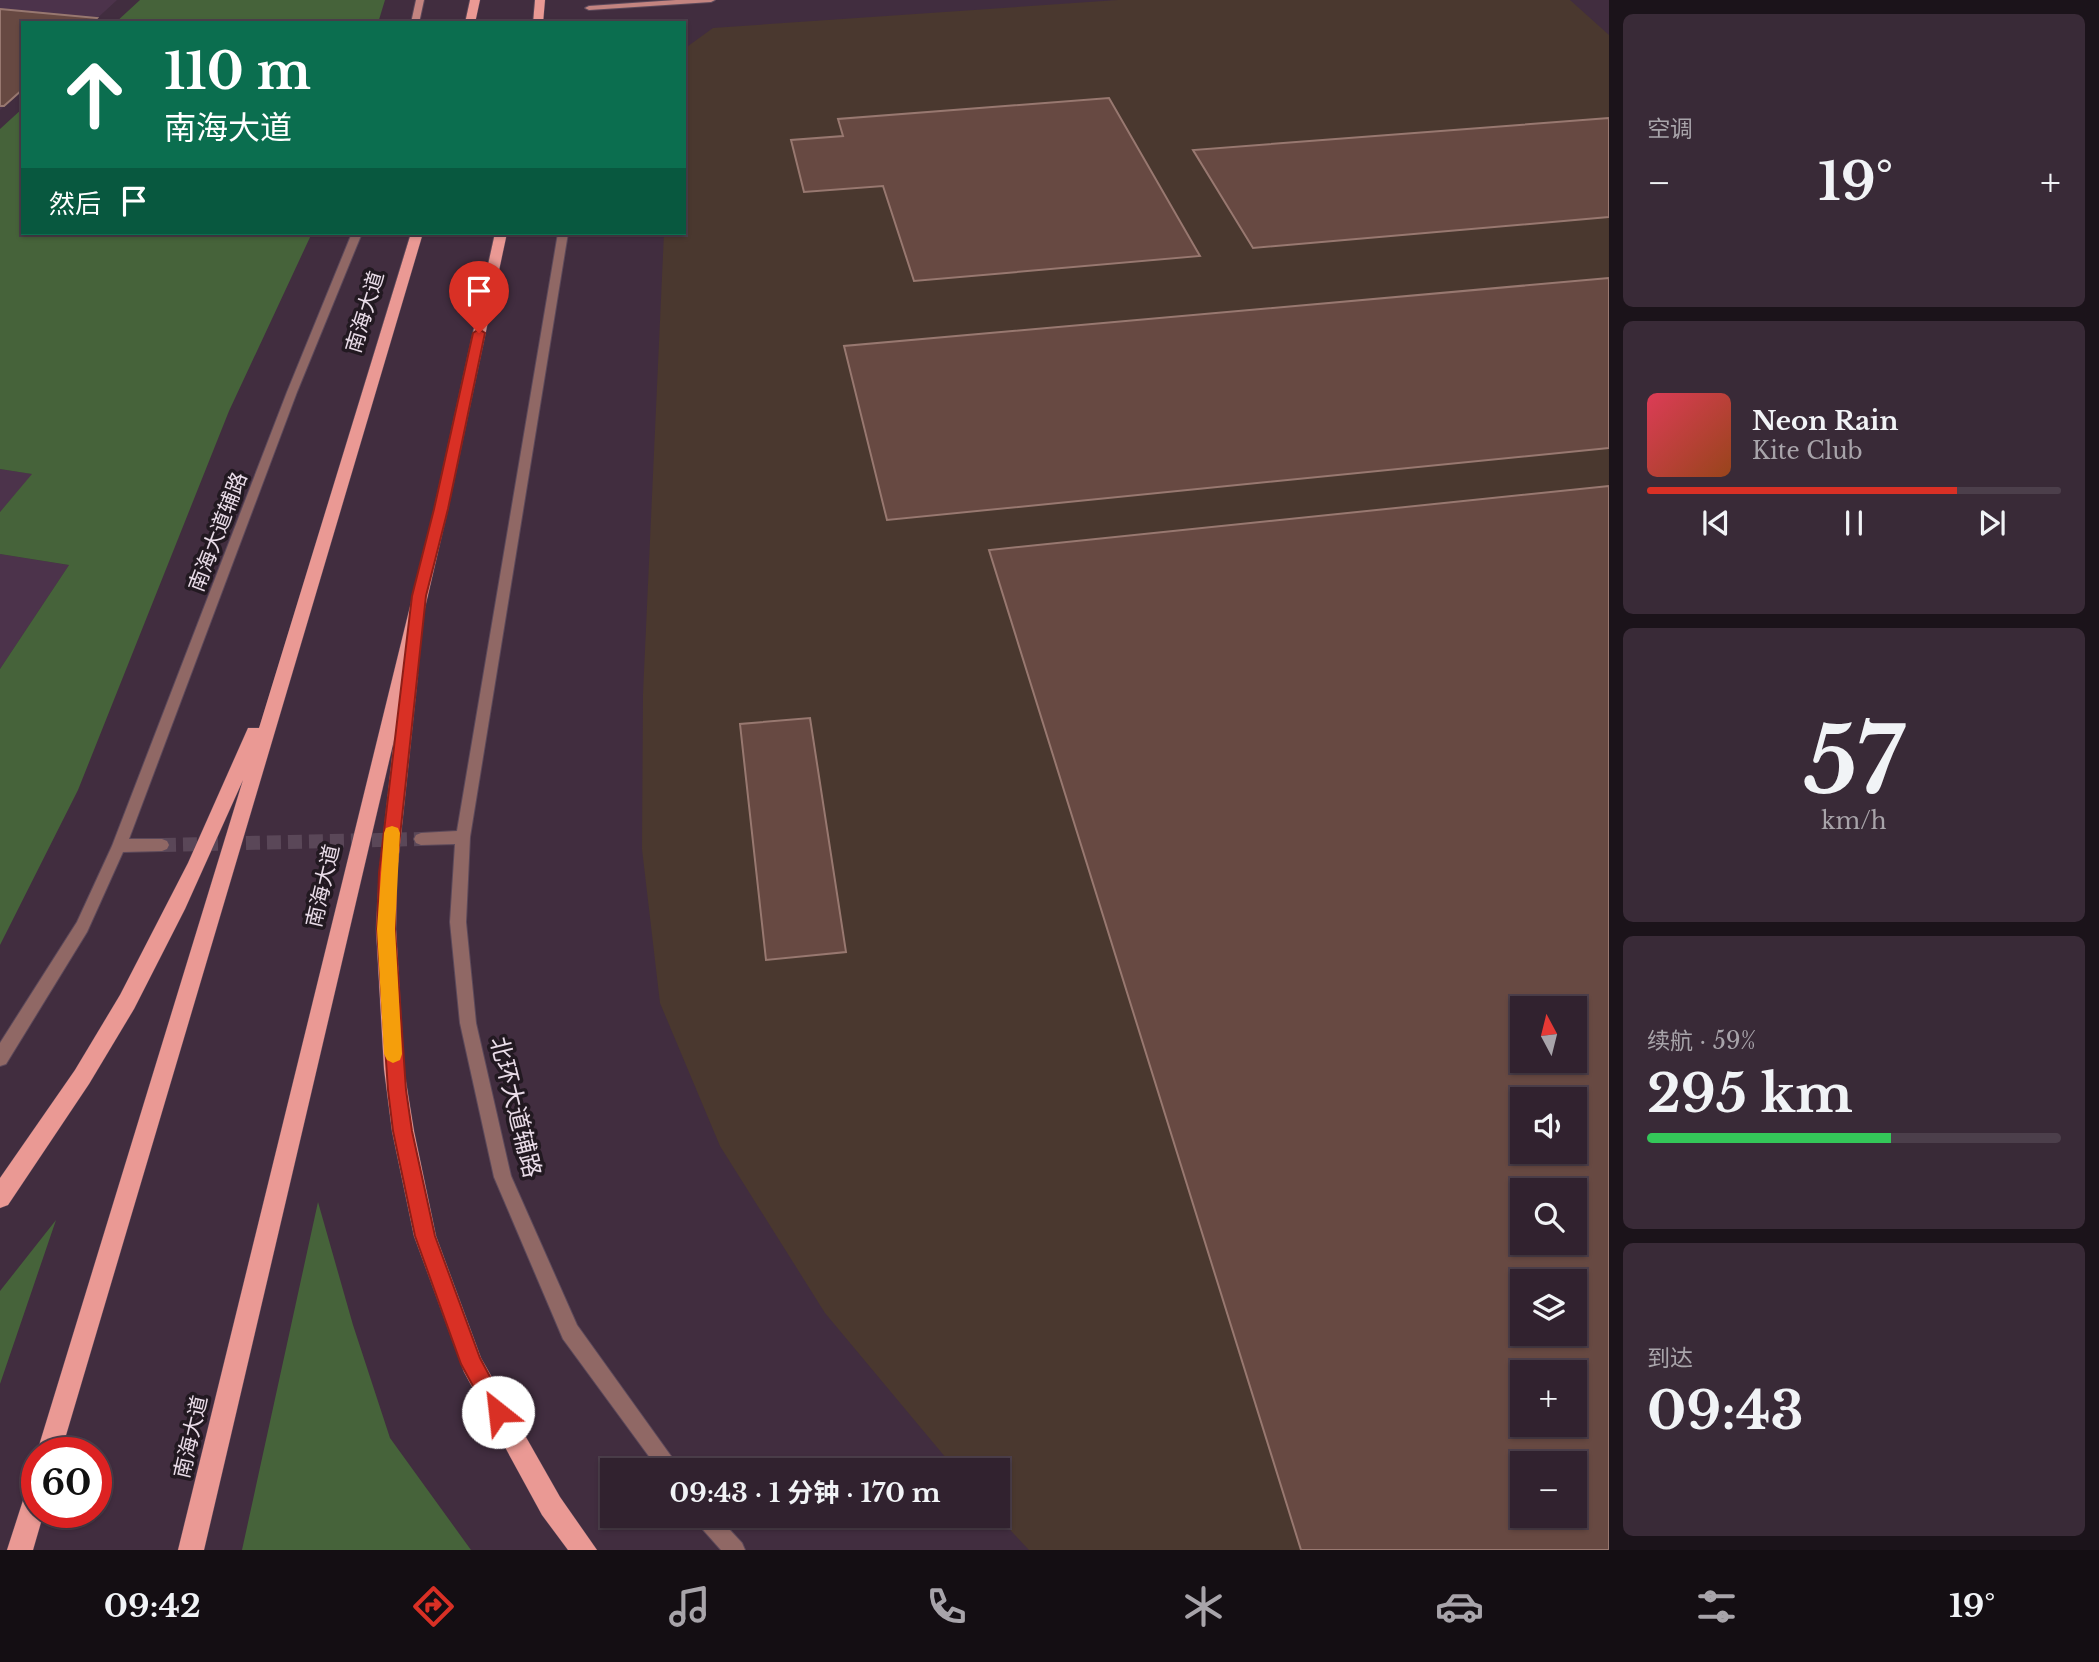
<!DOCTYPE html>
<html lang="zh">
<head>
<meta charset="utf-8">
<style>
  body { margin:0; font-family:"Libre Baskerville","Noto Sans SC",serif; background:#392a37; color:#f1f3f6; height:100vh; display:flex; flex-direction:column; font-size:26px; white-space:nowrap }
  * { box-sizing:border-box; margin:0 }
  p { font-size:23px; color:#a8a4aa }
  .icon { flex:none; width:38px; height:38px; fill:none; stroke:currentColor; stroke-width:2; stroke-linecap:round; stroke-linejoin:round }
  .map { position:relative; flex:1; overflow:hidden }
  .drawer { display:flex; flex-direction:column; gap:14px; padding:14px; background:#1b131a; width:490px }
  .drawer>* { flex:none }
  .guide { position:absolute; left:21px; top:21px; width:665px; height:214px; border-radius:0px; box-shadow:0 2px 5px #0004,0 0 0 2px #4c3f4b; background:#0b6e4f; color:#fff; overflow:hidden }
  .needle { width:46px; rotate:353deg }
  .tools { position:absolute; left:1510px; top:996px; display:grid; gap:14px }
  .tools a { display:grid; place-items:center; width:77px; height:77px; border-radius:0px; background:#31222f; box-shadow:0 2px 5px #0004,0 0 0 2px #4c3f4b; font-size:35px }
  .speed { position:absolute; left:21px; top:1437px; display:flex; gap:14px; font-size:35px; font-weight:700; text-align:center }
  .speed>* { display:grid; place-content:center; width:91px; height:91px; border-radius:50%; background:#31222f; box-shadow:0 2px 5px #0004,0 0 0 2px #4c3f4b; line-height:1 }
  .speed .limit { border:10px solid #d22; background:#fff; color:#111 }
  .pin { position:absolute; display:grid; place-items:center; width:60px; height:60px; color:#fff; margin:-72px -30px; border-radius:50% 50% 50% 0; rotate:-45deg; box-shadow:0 0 7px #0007 }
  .pin .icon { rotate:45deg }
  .me { position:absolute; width:77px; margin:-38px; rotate:331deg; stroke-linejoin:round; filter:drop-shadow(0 0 5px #0008) }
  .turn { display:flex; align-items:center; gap:24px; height:147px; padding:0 28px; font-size:32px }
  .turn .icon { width:91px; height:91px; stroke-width:2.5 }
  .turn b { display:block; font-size:49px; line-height:60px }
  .then { display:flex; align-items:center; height:66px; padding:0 28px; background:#0003; gap:14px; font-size:26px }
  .big { font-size:52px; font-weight:700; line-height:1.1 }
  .drawer .card { flex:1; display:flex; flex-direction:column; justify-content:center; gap:10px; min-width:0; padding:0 24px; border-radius:10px; background:#392a37 }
  .drawer .dial { align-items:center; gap:0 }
  .dial b { font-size:91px; line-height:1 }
  .song { display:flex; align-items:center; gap:21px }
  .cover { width:84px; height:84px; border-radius:10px; background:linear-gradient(135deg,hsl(350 70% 55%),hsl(20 70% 35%)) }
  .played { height:7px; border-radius:4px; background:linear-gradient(90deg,#d93025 75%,#4c3f4b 75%) }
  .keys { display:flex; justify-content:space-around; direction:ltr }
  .heat { display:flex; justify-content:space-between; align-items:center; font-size:38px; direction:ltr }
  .charge { height:10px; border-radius:5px; background:linear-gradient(90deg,#34c759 59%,#4c3f4b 0) }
  .trip { position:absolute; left:600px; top:1458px; width:410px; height:70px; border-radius:0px; background:#31222f; box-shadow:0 2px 5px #0004,0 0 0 2px #4c3f4b; font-weight:700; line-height:70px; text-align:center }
  .tabs { display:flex; height:112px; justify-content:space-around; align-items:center; background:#140e13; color:#a8a4aa }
  .tabs .icon { width:49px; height:49px }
  .tabs .on { color:#d93025 }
  .tabs b { font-size:32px; color:#f1f3f6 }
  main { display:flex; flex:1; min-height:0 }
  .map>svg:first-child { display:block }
  .built { fill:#4c334b }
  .industrial { fill:#4a382f; fill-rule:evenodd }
  .green { fill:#46633a }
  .building { fill:#674942; stroke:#987870; stroke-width:2; fill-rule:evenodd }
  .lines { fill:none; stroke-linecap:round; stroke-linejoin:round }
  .street-tunnel { stroke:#5a4758; stroke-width:14; stroke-dasharray:14 7; stroke-linecap:butt }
  .street-casing { stroke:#5c495a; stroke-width:2 }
  .secondary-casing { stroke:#5c495a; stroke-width:2 }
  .primary-casing { stroke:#5c495a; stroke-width:1 }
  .street { fill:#906865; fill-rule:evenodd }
  .secondary { fill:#c38480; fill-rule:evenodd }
  .primary { fill:#ea9994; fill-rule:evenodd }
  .route { fill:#d93025; stroke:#8d1f18; stroke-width:2 }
  .slow { fill:#f59e0b }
  .labels { text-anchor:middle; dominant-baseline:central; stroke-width:7; stroke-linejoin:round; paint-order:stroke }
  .street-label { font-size:21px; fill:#e9dce8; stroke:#221921 }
  .near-street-label { font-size:24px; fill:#e9dce8; stroke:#221921 }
</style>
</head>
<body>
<main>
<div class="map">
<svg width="1609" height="1550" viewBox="0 0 1609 1550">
  <rect width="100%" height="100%" fill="#412d3f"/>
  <path class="built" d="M 0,0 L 117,0 L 92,23 L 23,23 L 23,89 L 0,110 Z
    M 0,469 L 33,474 L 0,512 Z
    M 0,554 L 69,565 L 0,669 Z"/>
  <path class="industrial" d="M 1118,0 L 1570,0 L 1609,35 L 1609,1550 L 1029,1550 L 997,1516 L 998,1470 L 956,1470 L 825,1313 L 720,1146 L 660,1003 L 642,849 L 643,694 L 664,233 L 684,233 L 684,49 L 713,28 ZM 1522,1008 L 1575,1008 L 1575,1060 L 1522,1060 ZM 1522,1099 L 1575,1099 L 1575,1152 L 1522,1152 ZM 1522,1190 L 1575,1190 L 1575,1242 L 1522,1242 ZM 1522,1281 L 1575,1281 L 1575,1334 L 1522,1334 ZM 1522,1372 L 1575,1372 L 1575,1424 L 1522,1424 ZM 1522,1463 L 1575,1463 L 1575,1516 L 1522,1516 Z"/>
  <path class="green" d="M 140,0 L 385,0 L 378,23 L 115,23 Z
    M 23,108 L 23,233 L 312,233 L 229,411 L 78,790 L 0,945 L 0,669 L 69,565 L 0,554 L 0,512 L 32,474 L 0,469 L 0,129 Z
    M 318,1202 L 353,1325 L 390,1438 L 471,1550 L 242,1550 Z
    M 56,1220 L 0,1384 L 0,1291 Z"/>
  <path class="building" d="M 0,9 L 97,18 L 92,23 L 23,23 L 23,89 L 4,106 L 0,106 Z
    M 1109,98 L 1200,256 L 914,281 L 883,186 L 804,192 L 791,140 L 843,136 L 838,119 Z
    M 1609,118 L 1609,217 L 1253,248 L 1193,150 Z
    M 1609,278 L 1609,448 L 887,520 L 844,346 Z
    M 1609,486 L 1609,1550 L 1301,1550 L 989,550 ZM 1522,1008 L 1575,1008 L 1575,1060 L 1522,1060 ZM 1522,1099 L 1575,1099 L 1575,1152 L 1522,1152 ZM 1522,1190 L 1575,1190 L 1575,1242 L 1522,1242 ZM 1522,1281 L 1575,1281 L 1575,1334 L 1522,1334 ZM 1522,1372 L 1575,1372 L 1575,1424 L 1522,1424 ZM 1522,1463 L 1575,1463 L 1575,1516 L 1522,1516 Z
    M 810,718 L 846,952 L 766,960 L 740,724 Z"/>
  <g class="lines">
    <path class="street-tunnel" d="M 162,845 L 421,839"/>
    <defs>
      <path id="street" d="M 352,233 L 362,233 L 297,392 L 129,839 L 162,839 L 167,841 L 169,845 L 167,849 L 162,851 L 123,852 L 87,932 L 6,1064 L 0,1066 L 0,1043 L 77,922 L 112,846 L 287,392 Z
        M 558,233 L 568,233 L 470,837 L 466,922 L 476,1023 L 511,1176 L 577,1325 L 681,1470 L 659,1470 L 563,1339 L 494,1177 L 460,1023 L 450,922 L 455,844 L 421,845 L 416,843 L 414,839 L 416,835 L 421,833 L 457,831 Z
        M 694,1516 L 717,1516 L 742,1543 L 745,1550 L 721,1550 L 697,1523 Z"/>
      <path id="secondary" d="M 416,0 L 424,0 L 419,23 L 411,23 Z
        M 676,0 L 715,0 L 711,2 L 589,10 L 585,8 L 589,6 Z"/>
      <path id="primary" d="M 470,0 L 480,0 L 475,23 L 465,23 Z
        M 535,0 L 545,0 L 543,23 L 533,23 Z
        M 411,233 L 423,233 L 61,1452 L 37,1452 L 243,780 L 185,909 L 134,1009 L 89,1084 L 8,1205 L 0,1208 L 0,1178 L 75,1070 L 120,995 L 188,863 L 248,728 L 259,728 Z
        M 495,233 L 507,233 L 448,509 L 411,668 L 418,674 L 397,873 L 396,929 L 404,1069 L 414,1131 L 436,1236 L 481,1358 L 560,1497 L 597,1550 L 568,1550 L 542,1515 L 464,1372 L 414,1236 L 392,1131 L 384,1069 L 376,929 L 379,873 L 394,740 L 204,1550 L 178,1550 L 434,509 Z
        M 37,1482 L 37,1512 L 44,1512 L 33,1550 L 7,1550 L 28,1485 Z"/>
    </defs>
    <use href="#street" class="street-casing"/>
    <use href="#secondary" class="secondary-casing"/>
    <use href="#primary" class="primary-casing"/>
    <use href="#street" class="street"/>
    <use href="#secondary" class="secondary"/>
    <use href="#primary" class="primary"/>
  </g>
  <path class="route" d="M 479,329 L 485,333 L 448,509 L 426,596 L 396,873 L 395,929 L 406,1090 L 412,1131 L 435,1236 L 480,1358 L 509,1412 L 506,1419 L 498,1422 L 491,1419 L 461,1364 L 415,1236 L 393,1131 L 388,1090 L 377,929 L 379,873 L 412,596 L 434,509 L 473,333 Z"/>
  <path class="slow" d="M 392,826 L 398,828 L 400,833 L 395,929 L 402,1054 L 400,1060 L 393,1063 L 387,1060 L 384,1054 L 377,929 L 384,833 L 386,828 Z"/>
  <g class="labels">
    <g class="street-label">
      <text transform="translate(365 312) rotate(-73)">南海大道</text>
      <text transform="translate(218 532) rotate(-69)">南海大道辅路</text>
      <text transform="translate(323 886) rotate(-77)">南海大道</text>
      <text transform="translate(191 1437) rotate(-77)">南海大道</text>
    </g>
    <g class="near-street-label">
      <text transform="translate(516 1107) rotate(76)">北环大道辅路</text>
    </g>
  </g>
</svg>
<div class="tools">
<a><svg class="needle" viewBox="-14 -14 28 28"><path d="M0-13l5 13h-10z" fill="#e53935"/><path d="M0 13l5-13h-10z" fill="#a8a4aa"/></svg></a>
<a><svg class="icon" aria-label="sound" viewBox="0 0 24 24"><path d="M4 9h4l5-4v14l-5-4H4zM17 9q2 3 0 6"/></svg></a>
<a><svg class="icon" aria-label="search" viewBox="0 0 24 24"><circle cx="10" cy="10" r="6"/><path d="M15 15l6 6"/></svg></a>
<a><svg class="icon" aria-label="layers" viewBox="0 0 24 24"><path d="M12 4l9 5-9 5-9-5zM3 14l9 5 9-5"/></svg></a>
<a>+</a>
<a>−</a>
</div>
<div class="speed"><div class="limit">60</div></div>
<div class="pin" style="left:479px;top:333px;background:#d93025"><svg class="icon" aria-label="arrive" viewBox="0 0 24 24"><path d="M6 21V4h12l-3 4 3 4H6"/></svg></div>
<svg class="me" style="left:498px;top:1412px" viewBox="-20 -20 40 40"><circle r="19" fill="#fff"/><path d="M0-13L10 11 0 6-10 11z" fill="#d93025"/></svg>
<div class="trip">09:43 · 1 分钟 · 170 m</div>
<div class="guide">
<div class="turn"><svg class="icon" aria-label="ahead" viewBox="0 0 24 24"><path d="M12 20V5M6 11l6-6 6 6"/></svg><div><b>110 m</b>南海大道</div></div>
<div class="then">然后<svg class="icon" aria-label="arrive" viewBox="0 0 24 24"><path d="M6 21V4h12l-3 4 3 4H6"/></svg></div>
</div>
</div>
<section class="drawer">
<div class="card"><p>空调</p>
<div class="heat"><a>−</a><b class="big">19°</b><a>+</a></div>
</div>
<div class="card">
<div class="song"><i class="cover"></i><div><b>Neon Rain</b><p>Kite Club</p></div></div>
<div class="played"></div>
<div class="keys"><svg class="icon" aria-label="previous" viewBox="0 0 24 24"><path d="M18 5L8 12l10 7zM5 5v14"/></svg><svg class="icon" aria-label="pause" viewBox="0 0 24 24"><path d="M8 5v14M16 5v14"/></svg><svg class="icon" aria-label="next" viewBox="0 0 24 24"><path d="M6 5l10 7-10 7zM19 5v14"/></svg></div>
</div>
<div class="card dial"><b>57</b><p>km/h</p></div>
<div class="card"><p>续航 · 59%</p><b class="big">295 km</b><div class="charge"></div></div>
<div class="card"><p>到达</p><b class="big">09:43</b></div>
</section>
</main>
<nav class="tabs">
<b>09:42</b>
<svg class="icon on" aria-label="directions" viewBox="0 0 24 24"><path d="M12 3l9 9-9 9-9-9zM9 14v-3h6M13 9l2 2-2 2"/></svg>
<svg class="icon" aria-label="music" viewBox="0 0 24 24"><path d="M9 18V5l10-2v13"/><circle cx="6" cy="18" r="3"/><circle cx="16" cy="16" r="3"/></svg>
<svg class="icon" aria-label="phone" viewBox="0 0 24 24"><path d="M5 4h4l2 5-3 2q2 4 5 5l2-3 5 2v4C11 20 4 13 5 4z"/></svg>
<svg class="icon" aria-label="climate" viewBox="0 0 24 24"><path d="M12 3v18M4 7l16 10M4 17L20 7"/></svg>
<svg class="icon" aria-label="car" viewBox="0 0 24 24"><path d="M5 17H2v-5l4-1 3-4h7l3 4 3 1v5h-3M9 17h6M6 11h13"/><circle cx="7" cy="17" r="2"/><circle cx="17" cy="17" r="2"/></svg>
<svg class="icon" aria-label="filters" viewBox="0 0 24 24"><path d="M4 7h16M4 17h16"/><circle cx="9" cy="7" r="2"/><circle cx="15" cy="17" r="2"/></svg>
<b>19°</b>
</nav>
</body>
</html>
